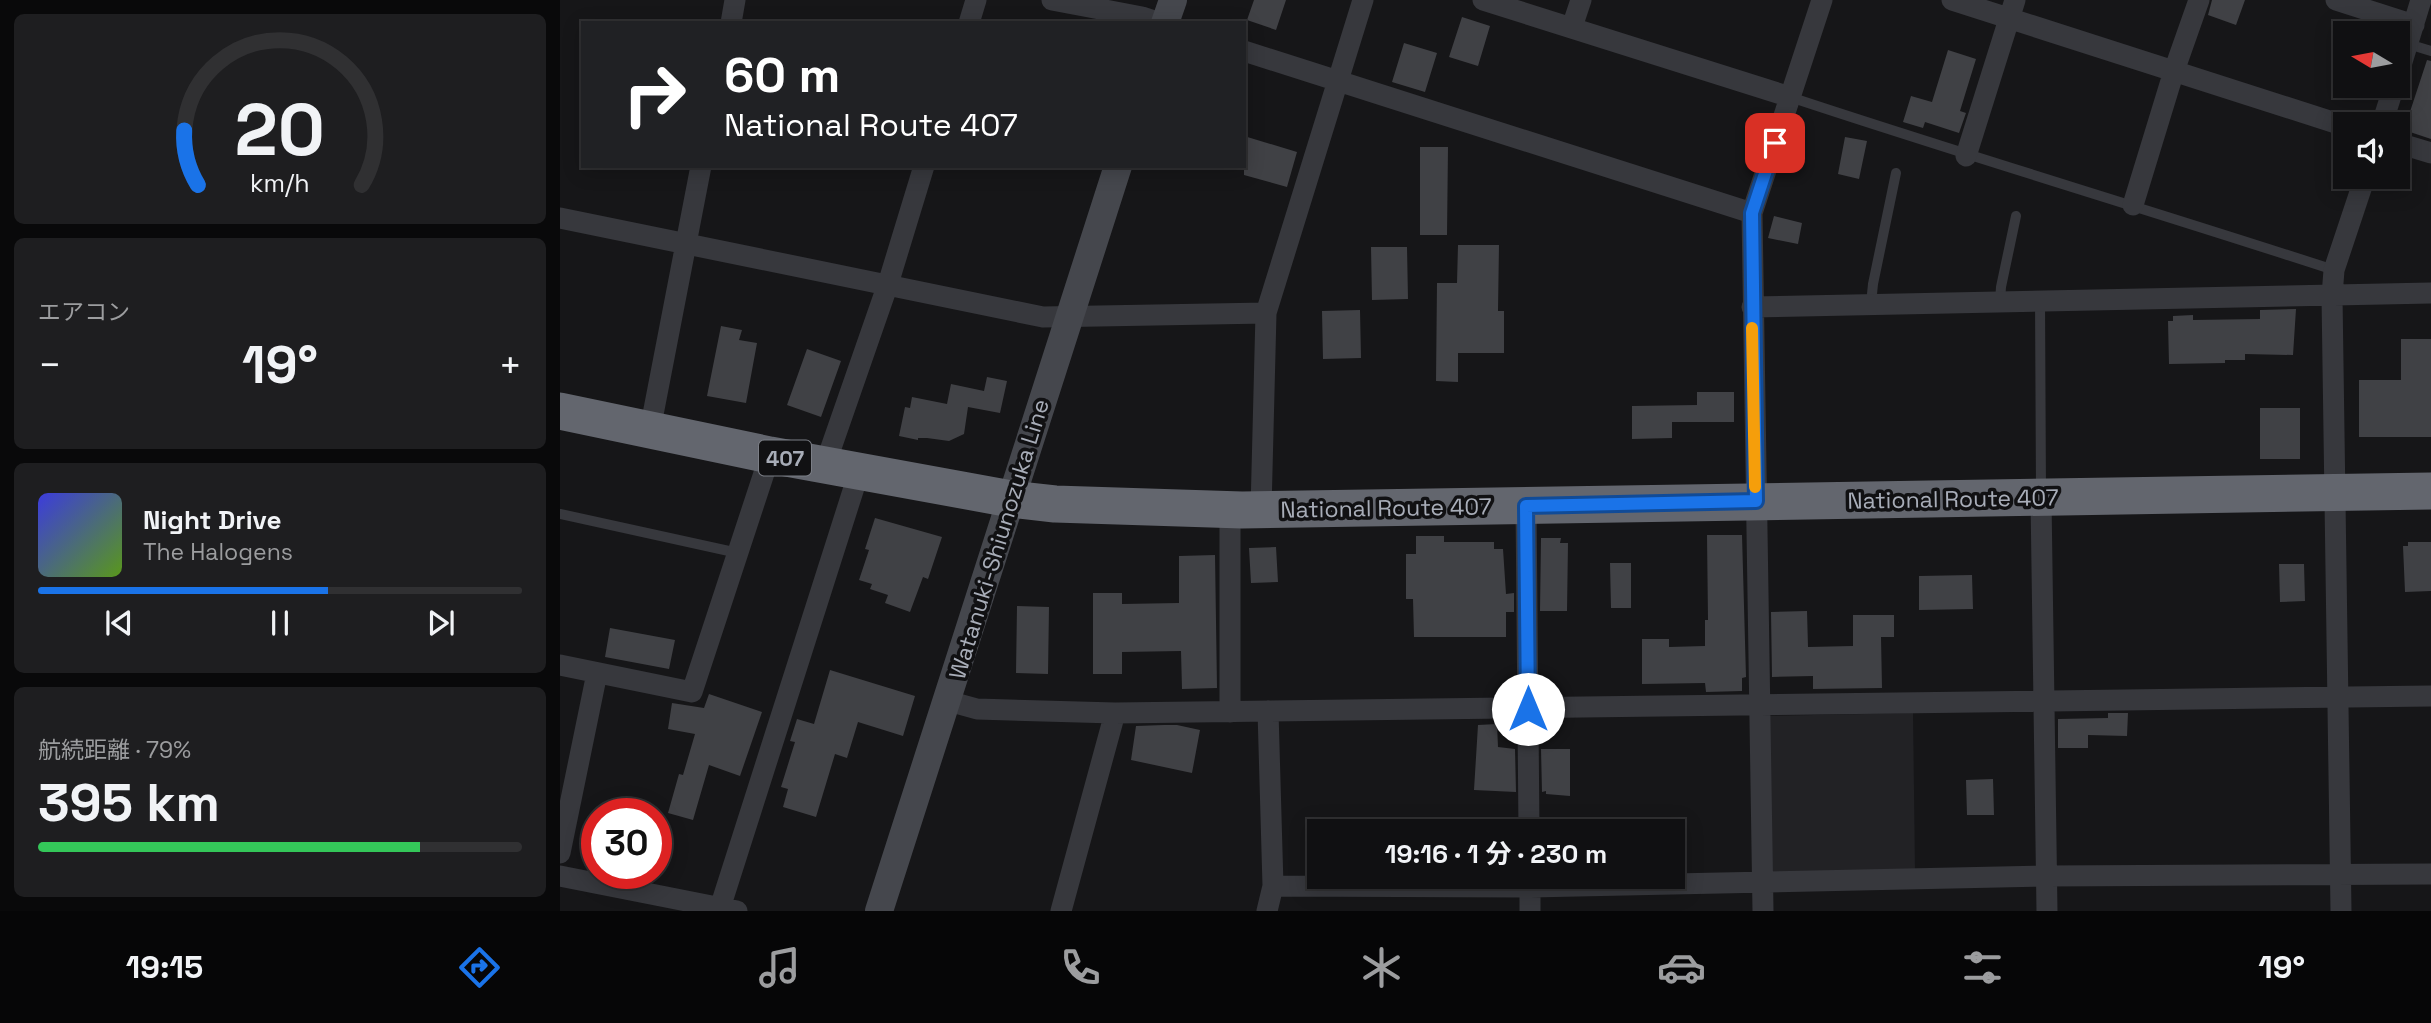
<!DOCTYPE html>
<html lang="ja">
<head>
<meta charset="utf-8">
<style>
  body { margin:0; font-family:"Space Grotesk","Noto Sans JP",sans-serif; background:#1e1e20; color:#f1f3f6; height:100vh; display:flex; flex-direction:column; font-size:26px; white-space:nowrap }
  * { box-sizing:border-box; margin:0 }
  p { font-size:23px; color:#9c9d9f }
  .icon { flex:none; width:38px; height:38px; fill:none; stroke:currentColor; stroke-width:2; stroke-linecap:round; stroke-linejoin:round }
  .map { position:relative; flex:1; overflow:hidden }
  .panel { display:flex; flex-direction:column; gap:14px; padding:14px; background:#09090a; width:560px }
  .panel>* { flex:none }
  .hud { position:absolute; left:21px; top:21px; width:665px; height:147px; border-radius:0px; box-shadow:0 4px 18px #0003,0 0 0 2px #303032; background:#202124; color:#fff; overflow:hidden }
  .needle { width:46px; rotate:280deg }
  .tools { position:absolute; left:1773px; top:21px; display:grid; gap:14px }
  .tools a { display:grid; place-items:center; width:77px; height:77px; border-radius:0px; background:#101012; box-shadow:0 4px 18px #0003,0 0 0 2px #303032; font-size:35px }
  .speed { position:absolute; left:21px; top:798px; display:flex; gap:14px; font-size:35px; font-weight:700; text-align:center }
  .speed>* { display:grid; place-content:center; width:91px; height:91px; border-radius:50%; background:#101012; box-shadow:0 4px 18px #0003,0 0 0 2px #303032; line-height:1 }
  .speed .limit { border:10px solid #d22; background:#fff; color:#111 }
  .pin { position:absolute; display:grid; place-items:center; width:60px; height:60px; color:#fff; margin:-30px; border-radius:14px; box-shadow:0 4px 10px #0006 }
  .me { position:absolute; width:77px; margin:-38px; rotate:0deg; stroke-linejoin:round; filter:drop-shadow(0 0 5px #0008) }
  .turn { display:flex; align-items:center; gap:24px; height:147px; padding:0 28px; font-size:32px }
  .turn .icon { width:91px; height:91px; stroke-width:2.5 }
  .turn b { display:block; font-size:49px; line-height:60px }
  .big { font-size:52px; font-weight:700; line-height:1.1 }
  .panel .card { flex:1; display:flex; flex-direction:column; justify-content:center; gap:10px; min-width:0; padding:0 24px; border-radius:10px; background:#1e1e20 }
  .panel .dial { align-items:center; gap:0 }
  .dial svg { height:182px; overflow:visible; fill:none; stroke:#303032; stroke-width:7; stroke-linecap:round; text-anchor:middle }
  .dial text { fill:#f1f3f6; stroke:none }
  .song { display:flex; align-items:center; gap:21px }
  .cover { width:84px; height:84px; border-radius:10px; background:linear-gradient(135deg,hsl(240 70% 55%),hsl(90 70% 35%)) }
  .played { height:7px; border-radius:4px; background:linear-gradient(90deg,#1a73e8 60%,#303032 60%) }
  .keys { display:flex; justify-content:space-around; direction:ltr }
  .heat { display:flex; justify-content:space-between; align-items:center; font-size:38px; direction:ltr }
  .charge { height:10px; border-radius:5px; background:linear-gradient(90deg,#34c759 79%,#303032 0) }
  .trip { position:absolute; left:747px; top:819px; width:378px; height:70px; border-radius:0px; background:#101012; box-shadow:0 4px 18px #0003,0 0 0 2px #303032; font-weight:700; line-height:70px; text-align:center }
  .menu { display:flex; height:112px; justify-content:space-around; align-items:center; background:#060607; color:#9c9d9f }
  .menu .icon { width:49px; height:49px }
  .menu .selected { color:#1a73e8 }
  .menu b { font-size:32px; color:#f1f3f6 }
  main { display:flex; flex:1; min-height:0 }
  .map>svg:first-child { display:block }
  .built { fill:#222225 }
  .building { fill:#404145 }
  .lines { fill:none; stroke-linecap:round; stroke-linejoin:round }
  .lane { stroke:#37383d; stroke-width:10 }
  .street { stroke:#37383d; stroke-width:21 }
  .secondary { stroke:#45474d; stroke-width:28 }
  .highway { stroke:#63666e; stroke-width:37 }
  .route-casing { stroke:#114b97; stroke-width:18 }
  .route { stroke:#1a73e8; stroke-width:12 }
  .slow { stroke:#f59e0b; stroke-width:12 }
  .labels { text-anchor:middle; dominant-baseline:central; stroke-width:7; stroke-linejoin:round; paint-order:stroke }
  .shield { fill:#111113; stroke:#7b7e86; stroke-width:2 }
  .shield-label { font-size:21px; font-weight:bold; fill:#a8adb8 }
  .street-label { font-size:23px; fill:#a8adb8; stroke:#111113 }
</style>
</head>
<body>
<main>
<section class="panel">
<div class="card dial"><svg viewBox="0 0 100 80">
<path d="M14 69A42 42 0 1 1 86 69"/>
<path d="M14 69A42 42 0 0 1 8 45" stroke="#1a73e8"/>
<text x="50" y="56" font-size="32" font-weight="700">20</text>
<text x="50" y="72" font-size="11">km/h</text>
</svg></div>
<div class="card"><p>エアコン</p>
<div class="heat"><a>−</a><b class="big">19°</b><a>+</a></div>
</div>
<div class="card">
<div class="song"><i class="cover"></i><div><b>Night Drive</b><p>The Halogens</p></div></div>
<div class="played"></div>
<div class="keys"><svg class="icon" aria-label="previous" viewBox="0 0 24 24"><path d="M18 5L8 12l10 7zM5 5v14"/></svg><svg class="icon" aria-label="pause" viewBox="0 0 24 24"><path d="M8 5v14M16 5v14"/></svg><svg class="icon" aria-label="next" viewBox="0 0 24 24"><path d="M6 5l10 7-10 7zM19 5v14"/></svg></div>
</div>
<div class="card"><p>航続距離 · 79%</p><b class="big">395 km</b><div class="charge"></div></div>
</section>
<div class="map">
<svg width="1871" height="911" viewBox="0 0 1871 911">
  <rect width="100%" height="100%" fill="#161618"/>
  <path class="built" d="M 1353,713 L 1355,871 L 1211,873 L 1209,716 Z"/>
  <path class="building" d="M 694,0 L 726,0 L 716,30 L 687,20 Z
    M 1652,0 L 1685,0 L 1676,25 L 1648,15 Z
    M 902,17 L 930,26 L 918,66 L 889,57 Z
    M 844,43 L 877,53 L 865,92 L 832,82 Z
    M 1388,50 L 1416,59 L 1400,111 L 1406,113 L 1399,133 L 1365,122 L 1363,128 L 1343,122 L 1351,96 L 1372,102 Z
    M 1867,60 L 1871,61 L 1871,139 L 1844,130 Z
    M 684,136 L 737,152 L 727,187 L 684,175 Z
    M 1285,137 L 1307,141 L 1299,179 L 1278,174 Z
    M 860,147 L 888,147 L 887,235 L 860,235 Z
    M 1214,216 L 1242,223 L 1238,244 L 1208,238 Z
    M 898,245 L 939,245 L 938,311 L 944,311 L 944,353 L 898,353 L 898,382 L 876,381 L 877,283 L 897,283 Z
    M 811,247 L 847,247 L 848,299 L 812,300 Z
    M 1736,309 L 1733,355 L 1685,354 L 1685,360 L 1665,360 L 1665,363 L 1609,364 L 1608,321 L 1613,321 L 1613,316 L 1633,315 L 1633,320 L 1700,319 L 1700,310 Z
    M 800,310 L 801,358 L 763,359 L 762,311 Z
    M 161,326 L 182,330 L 179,340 L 197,343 L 186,403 L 147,396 Z
    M 1841,339 L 1871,339 L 1871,437 L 1799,437 L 1799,380 L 1841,380 Z
    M 247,349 L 281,361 L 261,417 L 227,405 Z
    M 427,377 L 447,381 L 440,413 L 408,407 L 404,434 L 389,441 L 367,438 L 358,438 L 358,440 L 339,436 L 345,407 L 350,408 L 352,397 L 387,404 L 391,384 L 424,391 Z
    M 1137,392 L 1174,392 L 1174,422 L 1112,422 L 1112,438 L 1072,439 L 1072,406 L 1137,405 Z
    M 1700,408 L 1740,408 L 1740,459 L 1700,459 Z
    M 315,518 L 382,537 L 368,579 L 363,577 L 350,612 L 325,603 L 328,595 L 310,589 L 312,584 L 299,580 L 309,550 L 305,549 Z
    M 1147,535 L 1182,535 L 1186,677 L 1182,678 L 1182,691 L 1146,692 L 1145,683 L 1082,684 L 1082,639 L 1109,639 L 1109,647 L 1145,646 L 1145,620 L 1148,620 Z
    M 856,536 L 884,536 L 884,542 L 934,542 L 934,549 L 943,549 L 946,594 L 954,593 L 954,612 L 946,612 L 946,637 L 854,637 L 853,599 L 846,599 L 846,554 L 856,554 Z
    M 981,538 L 1001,538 L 1000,543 L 1008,543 L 1007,611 L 980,611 Z
    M 1848,542 L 1871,542 L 1871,591 L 1845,592 L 1843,546 L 1848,546 Z
    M 716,547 L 718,582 L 691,583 L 689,548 Z
    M 655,555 L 657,688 L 622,689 L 621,651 L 562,652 L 562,674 L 533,674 L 533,593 L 562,593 L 562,604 L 619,603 L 619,556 Z
    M 1050,563 L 1071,563 L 1071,608 L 1051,608 Z
    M 1719,564 L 1744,564 L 1745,601 L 1720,602 Z
    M 1412,575 L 1413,609 L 1359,610 L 1359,576 Z
    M 457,606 L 489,607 L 488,674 L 456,673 Z
    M 1247,611 L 1248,647 L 1293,646 L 1293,615 L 1334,615 L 1334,637 L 1321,637 L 1322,688 L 1253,689 L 1253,676 L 1212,677 L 1211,612 Z
    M 50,628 L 115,640 L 109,669 L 45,657 Z
    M 270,670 L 355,696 L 343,736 L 298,722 L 287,758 L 275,754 L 256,817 L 223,807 L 228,789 L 221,787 L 235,742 L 230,741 L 237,719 L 254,724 Z
    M 149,694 L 202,712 L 180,776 L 149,765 L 133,820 L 108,813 L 119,774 L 123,775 L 135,734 L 108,729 L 112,703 L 144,708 Z
    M 1548,713 L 1568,713 L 1567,736 L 1528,735 L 1528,748 L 1498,748 L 1498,719 L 1548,718 Z
    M 937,724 L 938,747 L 955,749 L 956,792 L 914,790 L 918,725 Z
    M 604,725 L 617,725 L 640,730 L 632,773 L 571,760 L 576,726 Z
    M 981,749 L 1010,749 L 1010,796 L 986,794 L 986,791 L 982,792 Z
    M 1433,779 L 1434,815 L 1407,815 L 1406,780 Z"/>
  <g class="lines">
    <path class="lane" d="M 1848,44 L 1871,51
      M 1230,97 C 1411,157 1593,211 1774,270
      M 1480,300 L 1481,493
      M 1440,301 L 1441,287 L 1456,216
      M 1311,304 L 1313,284 L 1336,173
      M 0,514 L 178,553"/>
    <path class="street" d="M 492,0 L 582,17 L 600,23
      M 923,0 L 1230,97
      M 1392,0 L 1785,126
      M 1776,0 L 1854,25
      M 171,23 L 175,0
      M 409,23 L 416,0
      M 1012,27 L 1021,0
      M 684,51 L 1192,213
      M 1838,75 L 1861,0
      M 1822,124 L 1834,86
      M 1838,143 L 1871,153
      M 1406,156 L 1455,0
      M 1573,205 L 1614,71 L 1639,0
      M 0,218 L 483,317 L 706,313
      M 1192,307 L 1871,293
      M 90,430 L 141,166
      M 265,465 L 328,284 L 364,166
      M 1481,499 L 1487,911
      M 966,505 L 969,831
      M 670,510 L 670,712
      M 701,510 L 706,313 L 803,0
      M 0,665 L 132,692 L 210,455
      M 388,701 L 417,709 L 555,713 L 1871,696
      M 0,853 L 37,673
      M 0,876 L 177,911
      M 970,877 L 970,911
      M 713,886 L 970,887 L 1486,876 L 1871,874
      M 159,911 L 299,472
      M 501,911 L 555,713
      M 707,911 L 713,886 L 708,711
      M 1203,911 L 1192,213 L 1262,0
      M 1781,911 L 1772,296 L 1774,270 L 1805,177"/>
    <path class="secondary" d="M 605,23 L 613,0
      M 319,911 L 558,166"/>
    <path class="highway" d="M 0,411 L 210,455 L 451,499 L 495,504 L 682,510 L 1871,491"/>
  </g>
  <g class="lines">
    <defs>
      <path id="route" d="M 968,709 L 966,506 L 1196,501 L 1192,213 L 1215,143"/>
    </defs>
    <use href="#route" class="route-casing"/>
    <use href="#route" class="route"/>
    <path class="slow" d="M 1192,328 L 1195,487"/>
  </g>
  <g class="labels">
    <rect class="shield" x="199" y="440.5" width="52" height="35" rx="5"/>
    <g class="shield-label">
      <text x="225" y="458">407</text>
    </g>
    <g class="street-label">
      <text transform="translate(1393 499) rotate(-1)">National Route 407</text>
      <text transform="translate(826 508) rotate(-1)">National Route 407</text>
      <text transform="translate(439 539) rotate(-73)">Watanuki-Shiunozuka Line</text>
    </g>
  </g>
</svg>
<div class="tools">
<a><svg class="needle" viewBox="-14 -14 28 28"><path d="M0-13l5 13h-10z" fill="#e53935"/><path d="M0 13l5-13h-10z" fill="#9c9d9f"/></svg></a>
<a><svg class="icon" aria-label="sound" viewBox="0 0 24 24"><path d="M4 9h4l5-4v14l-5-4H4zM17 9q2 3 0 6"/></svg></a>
</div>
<div class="speed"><div class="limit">30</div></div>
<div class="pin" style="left:1215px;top:143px;background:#d93025"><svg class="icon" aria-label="arrive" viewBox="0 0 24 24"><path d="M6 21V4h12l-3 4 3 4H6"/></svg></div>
<svg class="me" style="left:968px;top:709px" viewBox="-20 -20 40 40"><circle r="19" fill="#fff"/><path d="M0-13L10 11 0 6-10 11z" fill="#1a73e8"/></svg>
<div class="trip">19:16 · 1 分 · 230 m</div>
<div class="hud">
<div class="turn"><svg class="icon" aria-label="right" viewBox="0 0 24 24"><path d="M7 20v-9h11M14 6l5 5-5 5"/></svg><div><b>60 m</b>National Route 407</div></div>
</div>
</div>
</main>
<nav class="menu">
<b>19:15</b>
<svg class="icon selected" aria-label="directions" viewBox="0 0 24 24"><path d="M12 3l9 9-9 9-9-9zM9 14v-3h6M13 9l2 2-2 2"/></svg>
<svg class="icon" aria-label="music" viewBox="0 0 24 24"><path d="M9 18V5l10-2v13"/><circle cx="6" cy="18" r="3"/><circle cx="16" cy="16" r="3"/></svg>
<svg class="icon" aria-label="phone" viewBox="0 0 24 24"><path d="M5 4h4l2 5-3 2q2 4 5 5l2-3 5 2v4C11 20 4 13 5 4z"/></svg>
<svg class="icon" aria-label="climate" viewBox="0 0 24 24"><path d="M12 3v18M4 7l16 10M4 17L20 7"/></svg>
<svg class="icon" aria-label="car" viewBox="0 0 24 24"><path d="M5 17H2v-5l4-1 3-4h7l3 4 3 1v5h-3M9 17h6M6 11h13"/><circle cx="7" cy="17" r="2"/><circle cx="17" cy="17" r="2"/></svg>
<svg class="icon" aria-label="filters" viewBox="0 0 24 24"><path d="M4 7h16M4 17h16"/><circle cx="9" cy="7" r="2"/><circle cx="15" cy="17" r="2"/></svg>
<b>19°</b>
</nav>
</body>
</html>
